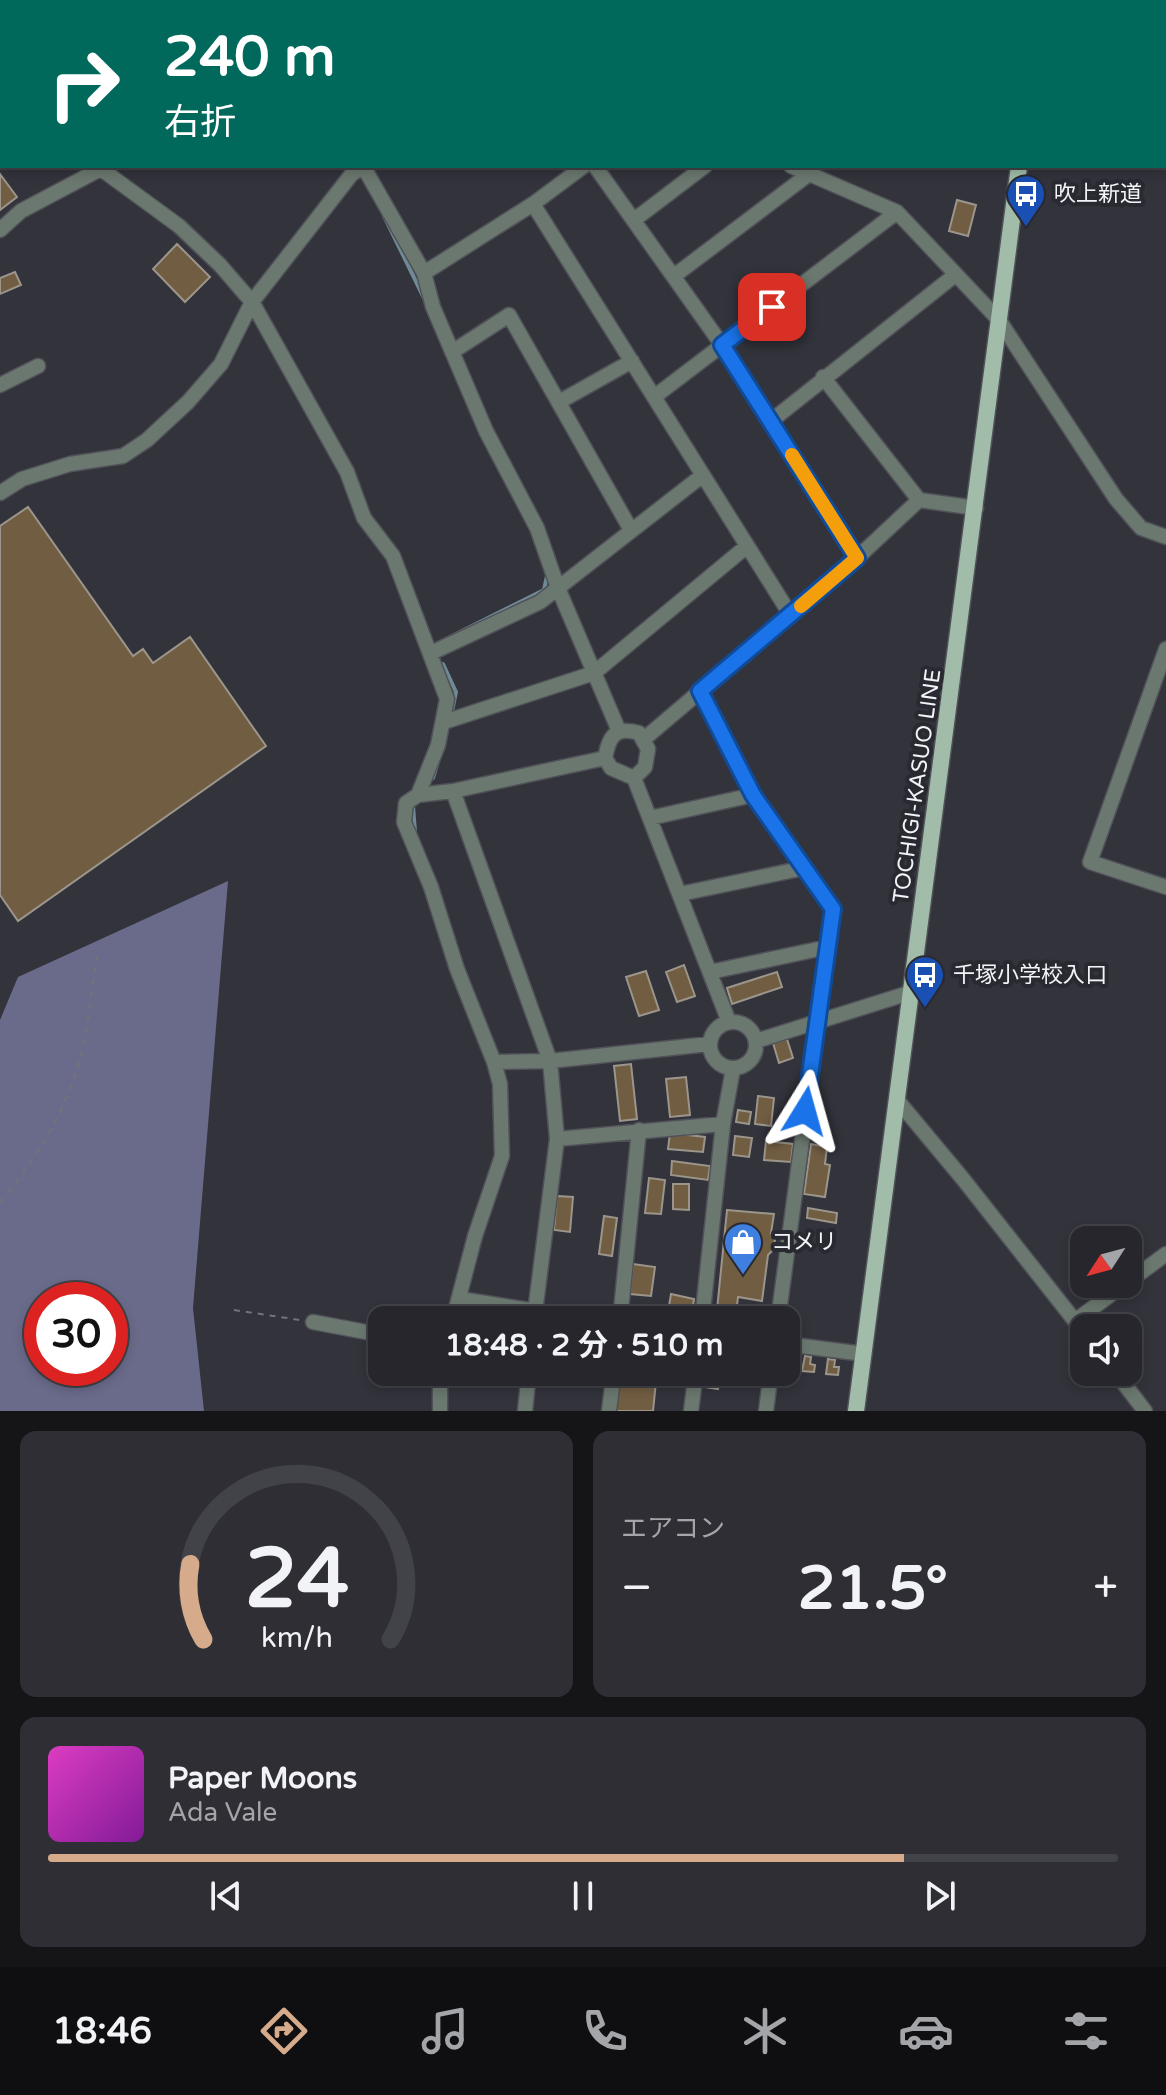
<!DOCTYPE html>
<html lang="ja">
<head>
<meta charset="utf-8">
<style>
  body { margin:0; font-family:"Varela Round","Noto Sans JP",sans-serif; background:#2e2e34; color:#f1f3f6; height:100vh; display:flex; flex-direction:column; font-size:30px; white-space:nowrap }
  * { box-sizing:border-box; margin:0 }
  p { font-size:26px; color:#a4a5a9 }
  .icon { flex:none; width:44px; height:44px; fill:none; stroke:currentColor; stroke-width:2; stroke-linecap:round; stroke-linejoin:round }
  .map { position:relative; height:1411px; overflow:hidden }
  .sheet { display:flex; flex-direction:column; gap:20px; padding:20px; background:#151518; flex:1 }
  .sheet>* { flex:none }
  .top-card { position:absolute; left:0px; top:0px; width:1166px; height:168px; box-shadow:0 4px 12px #0003,0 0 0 2px #424348; background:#00695c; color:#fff; overflow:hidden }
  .needle { width:52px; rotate:234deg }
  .fabs { position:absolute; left:1070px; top:1226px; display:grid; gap:16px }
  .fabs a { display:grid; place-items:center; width:72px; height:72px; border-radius:16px; background:#26262c; box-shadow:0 4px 12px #0003,0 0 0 2px #424348; font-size:40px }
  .speed { position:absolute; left:24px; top:1282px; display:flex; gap:16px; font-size:40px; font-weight:700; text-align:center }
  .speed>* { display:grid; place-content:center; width:104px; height:104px; border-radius:50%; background:#26262c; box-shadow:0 4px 12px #0003,0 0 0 2px #424348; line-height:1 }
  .speed .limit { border:12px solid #d22; background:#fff; color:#111 }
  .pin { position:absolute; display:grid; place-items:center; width:68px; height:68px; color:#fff; margin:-34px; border-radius:16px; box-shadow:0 4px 12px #0006 }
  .me { position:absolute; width:88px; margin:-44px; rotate:8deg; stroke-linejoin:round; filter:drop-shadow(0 0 6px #0008) }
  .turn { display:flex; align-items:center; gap:28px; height:168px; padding:0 32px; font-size:36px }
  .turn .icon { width:104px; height:104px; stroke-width:2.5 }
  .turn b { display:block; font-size:56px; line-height:68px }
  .big { font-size:60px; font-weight:700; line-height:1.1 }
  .sheet .card { flex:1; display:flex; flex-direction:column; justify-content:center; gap:12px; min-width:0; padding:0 28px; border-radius:16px; background:#2e2e34 }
  .sheet .dial { align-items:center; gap:0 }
  .dial svg { height:208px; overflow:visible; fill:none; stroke:#424348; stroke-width:7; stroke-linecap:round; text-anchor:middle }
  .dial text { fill:#f1f3f6; stroke:none }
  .song { display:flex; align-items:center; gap:24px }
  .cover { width:96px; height:96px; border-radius:12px; background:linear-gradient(135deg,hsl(310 70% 55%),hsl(290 70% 35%)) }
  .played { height:8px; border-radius:4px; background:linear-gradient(90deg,#d6ab8b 80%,#424348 80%) }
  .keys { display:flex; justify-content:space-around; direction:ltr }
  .heat { display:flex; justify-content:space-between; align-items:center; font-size:44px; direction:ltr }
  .sheet .tiles { flex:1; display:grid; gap:20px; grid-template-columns:1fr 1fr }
  .card:last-child { grid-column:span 2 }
  .trip { position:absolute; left:368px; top:1306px; width:432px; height:80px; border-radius:16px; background:#26262c; box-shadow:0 4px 12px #0003,0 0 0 2px #424348; font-weight:700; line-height:80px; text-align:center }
  .menu { display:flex; height:128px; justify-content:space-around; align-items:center; background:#0f0f12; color:#a4a5a9 }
  .menu .icon { width:56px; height:56px }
  .menu .active { color:#d6ab8b }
  .menu b { font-size:36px; color:#f1f3f6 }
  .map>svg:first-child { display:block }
  .forest { fill:#6a6b8a; fill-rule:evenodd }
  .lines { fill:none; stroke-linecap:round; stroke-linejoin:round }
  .stream { stroke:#6f8a94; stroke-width:4 }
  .building { fill:#715d42; stroke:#9b958c; stroke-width:2 }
  .minor-casing { stroke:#515259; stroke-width:17 }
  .major-casing { stroke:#515259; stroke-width:19 }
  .path { stroke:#72737a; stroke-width:2; stroke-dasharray:6 6; stroke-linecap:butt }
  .minor { stroke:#6b786f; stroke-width:14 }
  .major { stroke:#a1bdaa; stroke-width:16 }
  .route-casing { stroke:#114b97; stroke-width:20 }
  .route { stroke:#1a73e8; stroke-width:14 }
  .slow { stroke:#f59e0b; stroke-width:14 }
  .labels { text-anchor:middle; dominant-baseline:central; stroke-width:8; stroke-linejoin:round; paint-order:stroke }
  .poi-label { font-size:22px; fill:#f3f3f9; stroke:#282931; text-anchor:start }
  .street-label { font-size:22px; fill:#f3f3f9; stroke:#282931 }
</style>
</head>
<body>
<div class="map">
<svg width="1166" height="1411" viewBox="0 0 1166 1411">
  <rect width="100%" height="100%" fill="#32333b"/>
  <path class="forest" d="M 228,881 L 193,1308 L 204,1411 L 0,1411 L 0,1020 L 18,977 ZM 42,1300 L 110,1300 L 110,1368 L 42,1368 Z"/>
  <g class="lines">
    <path class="stream" d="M 225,0 L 226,2
      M 384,216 L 424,298
      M 438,643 L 544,590 L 547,576
      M 443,664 L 456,692 L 452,711
      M 433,778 L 438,762
      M 413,806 L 415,832"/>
  </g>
  <path class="building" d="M 0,174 L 17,197 L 0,210 Z
    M 957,200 L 976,205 L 968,236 L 949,231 Z
    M 177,244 L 210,277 L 185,302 L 153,269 Z
    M 15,272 L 21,285 L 0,294 L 0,278 Z
    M 28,507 L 133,656 L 143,649 L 153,663 L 190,637 L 266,746 L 18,921 L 0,895 L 0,526 Z
    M 684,965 L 695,996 L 677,1002 L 666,972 Z
    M 646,971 L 659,1010 L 639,1016 L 626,977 Z
    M 777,972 L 782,987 L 732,1004 L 727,988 Z
    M 787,1039 L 793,1058 L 779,1063 L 773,1043 Z
    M 631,1064 L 637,1119 L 620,1121 L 614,1066 Z
    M 686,1077 L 690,1115 L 670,1117 L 666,1079 Z
    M 758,1096 L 774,1098 L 771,1126 L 755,1124 Z
    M 738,1110 L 751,1112 L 749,1124 L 736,1122 Z
    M 670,1133 L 705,1137 L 703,1152 L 668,1149 Z
    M 735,1136 L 752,1138 L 749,1157 L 733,1155 Z
    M 766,1141 L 793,1144 L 791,1162 L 764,1160 Z
    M 811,1144 L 827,1147 L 825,1164 L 830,1165 L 825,1197 L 804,1194 Z
    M 672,1161 L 710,1166 L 708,1180 L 671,1175 Z
    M 649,1178 L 665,1180 L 661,1214 L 645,1213 Z
    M 673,1184 L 689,1184 L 689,1210 L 673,1209 Z
    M 557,1196 L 573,1197 L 570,1232 L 554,1230 Z
    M 808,1208 L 837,1213 L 836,1223 L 807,1218 Z
    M 727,1210 L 774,1214 L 771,1233 L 775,1240 L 772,1251 L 768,1255 L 762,1301 L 738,1297 L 736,1314 L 730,1313 L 730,1320 L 716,1320 Z
    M 604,1216 L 617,1218 L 612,1256 L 599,1254 Z
    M 633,1264 L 655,1267 L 651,1296 L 630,1294 Z
    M 671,1294 L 694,1299 L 691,1320 L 667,1318 Z
    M 786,1354 L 792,1355 L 791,1362 L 796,1362 L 795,1370 L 786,1369 Z
    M 805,1356 L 811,1357 L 810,1364 L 815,1365 L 814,1372 L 802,1371 Z
    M 828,1359 L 835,1360 L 834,1367 L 839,1367 L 838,1375 L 826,1374 Z
    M 618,1372 L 657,1372 L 653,1411 L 614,1411 Z
    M 706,1372 L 720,1372 L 718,1389 L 704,1387 Z"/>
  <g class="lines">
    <defs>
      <path id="minor" d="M 554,0 L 556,2
        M 118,2 L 120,0
        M 320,2 L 323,0
        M 1164,51 L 1166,51
        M 0,104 L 2,106
        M 97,166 L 179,226 L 220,265 L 252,302 L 347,472 L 364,518 L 393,556 L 447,699 L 438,745 L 418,795
        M 363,166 L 424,273 L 533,204 L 584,166
        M 595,166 L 722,345 L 857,558
        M 791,166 L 897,212
        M 533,204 L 790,614
        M 634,220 L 705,166
        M 0,230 L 21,211 L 106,166
        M 424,273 L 433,307 L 486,431 L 537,528 L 558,588 L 619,731
        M 674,276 L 809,174
        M 452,352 L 509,315 L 631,530
        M 0,385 L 38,366
        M 654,397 L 897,212 L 999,320 L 1116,499 L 1141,528 L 1166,537
        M 559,402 L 632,361
        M 771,421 L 955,275
        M 0,493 L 22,479 L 70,464 L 123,456 L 147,440 L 188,402 L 221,364 L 252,302 L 351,175 L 363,166
        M 919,500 L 976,508
        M 1166,649 L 1090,862 L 1166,887
        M 431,653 L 540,602 L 703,475
        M 700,691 L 753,795 L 833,909 L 778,1320
        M 444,722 L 594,673 L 747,546
        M 644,739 L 857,558 L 919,500 L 823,377
        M 605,758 C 609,736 615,726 639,733 L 648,749 L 645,767 L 634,778
        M 634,778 L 729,1022
        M 650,818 L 753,795
        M 680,894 L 804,868
        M 710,972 L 828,947
        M710 1045a23 23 0 1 1 46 0a23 23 0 1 1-46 0Z
        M 756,1041 L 912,992
        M 494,1062 L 550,1061 L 709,1044
        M 898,1101 L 963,1179 L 1075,1321
        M 557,1139 L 723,1124
        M 1128,1282 L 1166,1254
        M 460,1299 L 594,1320
        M 453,1320 L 475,1236 L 502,1156 L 500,1084 L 494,1062 L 457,969 L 431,887 L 404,822 L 406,803 L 418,795 L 453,791
        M 534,1320 L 557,1139 L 550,1061 L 453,791 L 605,758 L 611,768 L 634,778
        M 620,1320 L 639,1130
        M 702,1320 L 723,1124 L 733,1069
        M 313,1322 L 382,1335
        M 1084,1332 L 1075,1321 L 1125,1284
        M 786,1344 L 864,1354
        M 1115,1372 L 1145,1411
        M 440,1411 L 440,1372
        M 525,1411 L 529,1372
        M 609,1411 L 614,1372
        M 691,1411 L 696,1372
        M 766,1411 L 771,1372"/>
      <path id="major" d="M 1031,2 L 1031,0
        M 1050,2 L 1050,0
        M 856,1411 L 1019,166"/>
    </defs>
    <use href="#minor" class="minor-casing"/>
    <use href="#major" class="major-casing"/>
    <path class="path" d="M 0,1202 C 38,1159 72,1100 84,1043 C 89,1015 92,985 97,957
      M 234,1310 L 300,1320"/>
    <use href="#minor" class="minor"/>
    <use href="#major" class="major"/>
  </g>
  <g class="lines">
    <defs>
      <path id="route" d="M 772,307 L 722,345 L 857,558 L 700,691 L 753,795 L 833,909 L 805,1111"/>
    </defs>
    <use href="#route" class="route-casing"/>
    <use href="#route" class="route"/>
    <path class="slow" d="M 792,455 L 857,558 L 801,606"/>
  </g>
  <defs>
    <symbol id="bus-pin" viewBox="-11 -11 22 30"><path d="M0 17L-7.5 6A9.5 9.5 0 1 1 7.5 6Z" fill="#1a4fb4" stroke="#282931"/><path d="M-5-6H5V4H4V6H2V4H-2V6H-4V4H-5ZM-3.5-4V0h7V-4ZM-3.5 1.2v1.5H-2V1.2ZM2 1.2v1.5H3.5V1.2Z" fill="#fff"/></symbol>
    <symbol id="shop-pin" viewBox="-11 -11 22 30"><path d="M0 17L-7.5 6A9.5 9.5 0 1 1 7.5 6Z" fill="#3f7fe0" stroke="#282931"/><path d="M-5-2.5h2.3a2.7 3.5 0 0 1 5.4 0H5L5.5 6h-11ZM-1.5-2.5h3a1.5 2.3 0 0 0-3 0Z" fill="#fff"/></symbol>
  </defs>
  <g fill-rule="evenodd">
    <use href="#bus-pin" x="1004" y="172" width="44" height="60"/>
    <use href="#bus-pin" x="903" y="953" width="44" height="60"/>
    <use href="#shop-pin" x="721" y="1220" width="44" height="60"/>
  </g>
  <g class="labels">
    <g class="poi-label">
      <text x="1054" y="194">吹上新道</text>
      <text x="953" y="975">千塚小学校入口</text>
      <text x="771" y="1242">コメリ</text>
    </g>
    <g class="street-label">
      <text transform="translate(917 786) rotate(-82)">TOCHIGI-KASUO LINE</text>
    </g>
  </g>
</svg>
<div class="fabs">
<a><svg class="needle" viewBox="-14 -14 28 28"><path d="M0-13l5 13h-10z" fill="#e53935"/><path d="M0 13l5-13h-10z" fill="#a4a5a9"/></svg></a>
<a><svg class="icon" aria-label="sound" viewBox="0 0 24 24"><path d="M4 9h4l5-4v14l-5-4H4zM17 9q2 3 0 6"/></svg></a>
</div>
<div class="speed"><div class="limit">30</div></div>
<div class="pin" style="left:772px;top:307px;background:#d93025"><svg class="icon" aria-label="arrive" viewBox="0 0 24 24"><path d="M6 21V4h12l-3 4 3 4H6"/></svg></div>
<svg class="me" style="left:805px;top:1111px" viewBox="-20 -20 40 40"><path d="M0-17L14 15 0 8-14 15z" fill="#1a73e8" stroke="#fff" stroke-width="4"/></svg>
<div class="trip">18:48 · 2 分 · 510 m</div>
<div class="top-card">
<div class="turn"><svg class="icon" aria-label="right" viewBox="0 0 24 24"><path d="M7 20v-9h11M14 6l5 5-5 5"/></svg><div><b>240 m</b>右折</div></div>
</div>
</div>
<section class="sheet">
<div class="tiles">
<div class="card dial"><svg viewBox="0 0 100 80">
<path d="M14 69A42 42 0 1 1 86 69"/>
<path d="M14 69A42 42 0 0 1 9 40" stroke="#d6ab8b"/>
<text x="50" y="56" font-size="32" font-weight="700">24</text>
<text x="50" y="72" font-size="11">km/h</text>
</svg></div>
<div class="card"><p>エアコン</p>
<div class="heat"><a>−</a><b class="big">21.5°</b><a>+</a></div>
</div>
<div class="card">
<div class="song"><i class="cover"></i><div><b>Paper Moons</b><p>Ada Vale</p></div></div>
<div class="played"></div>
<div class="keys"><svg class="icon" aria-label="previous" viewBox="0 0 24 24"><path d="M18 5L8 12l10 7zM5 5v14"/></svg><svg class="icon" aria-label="pause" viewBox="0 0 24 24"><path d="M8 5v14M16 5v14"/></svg><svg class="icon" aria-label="next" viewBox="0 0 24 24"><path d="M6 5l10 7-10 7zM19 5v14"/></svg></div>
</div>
</div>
</section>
<nav class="menu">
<b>18:46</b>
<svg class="icon active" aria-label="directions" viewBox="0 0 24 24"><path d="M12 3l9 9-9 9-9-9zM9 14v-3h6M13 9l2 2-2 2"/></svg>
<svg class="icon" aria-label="music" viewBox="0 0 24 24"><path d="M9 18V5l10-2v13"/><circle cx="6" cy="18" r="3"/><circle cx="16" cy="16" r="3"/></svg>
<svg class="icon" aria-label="phone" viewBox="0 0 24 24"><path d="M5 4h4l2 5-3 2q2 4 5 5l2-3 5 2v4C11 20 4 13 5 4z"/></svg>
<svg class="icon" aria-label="climate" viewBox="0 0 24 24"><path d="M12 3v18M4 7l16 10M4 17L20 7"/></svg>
<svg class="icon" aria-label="car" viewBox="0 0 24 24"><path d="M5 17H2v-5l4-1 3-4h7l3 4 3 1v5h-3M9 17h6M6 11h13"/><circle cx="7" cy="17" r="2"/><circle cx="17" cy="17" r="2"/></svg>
<svg class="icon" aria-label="filters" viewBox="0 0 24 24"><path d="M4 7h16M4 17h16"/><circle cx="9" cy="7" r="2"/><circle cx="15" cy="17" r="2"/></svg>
</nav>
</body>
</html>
